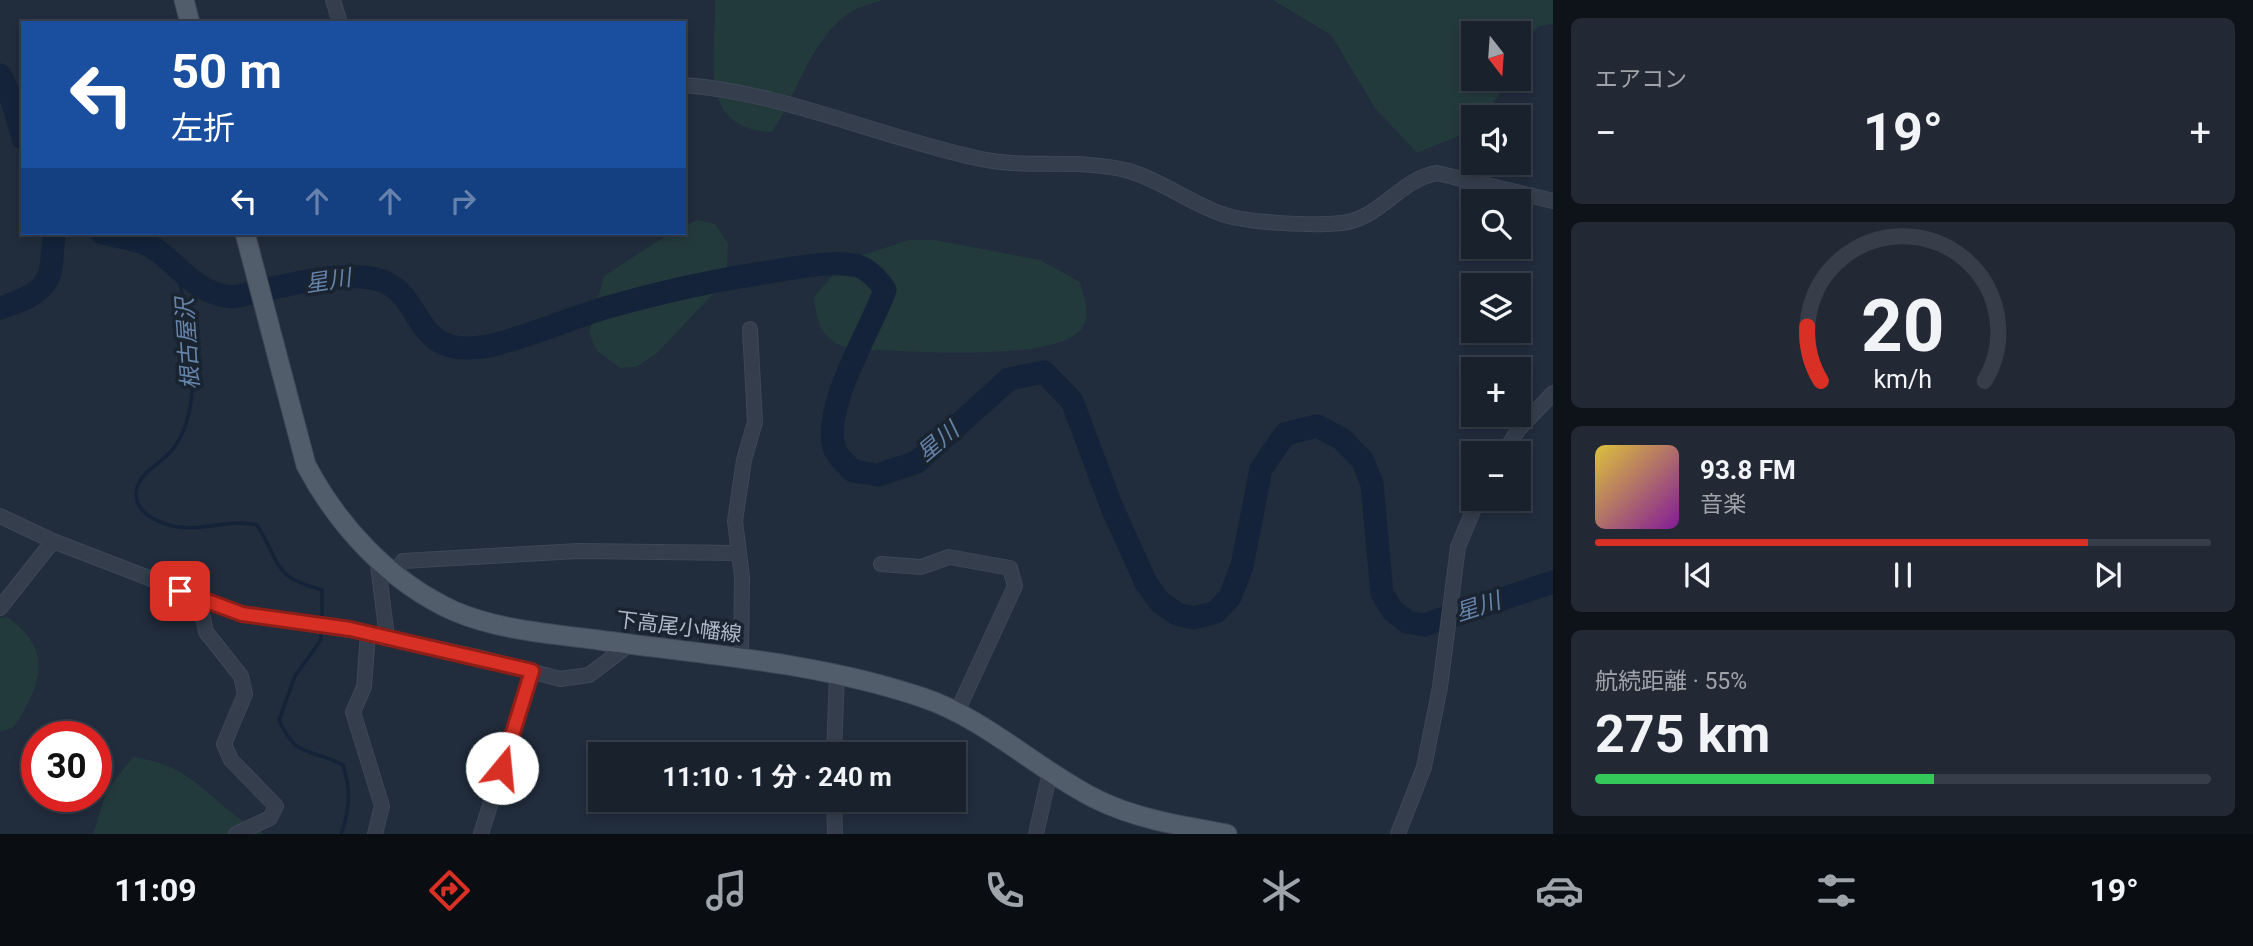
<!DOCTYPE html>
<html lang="ja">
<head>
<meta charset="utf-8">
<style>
  body { margin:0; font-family:Roboto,"Noto Sans JP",sans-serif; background:#222935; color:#f1f3f6; height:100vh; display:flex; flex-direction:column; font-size:26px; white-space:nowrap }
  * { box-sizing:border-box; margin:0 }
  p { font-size:23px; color:#9fa3aa }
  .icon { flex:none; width:38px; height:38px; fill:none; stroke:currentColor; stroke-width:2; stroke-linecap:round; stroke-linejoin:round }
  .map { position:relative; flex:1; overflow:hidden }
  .sheet { display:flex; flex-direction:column; gap:18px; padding:18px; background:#0e1219; width:700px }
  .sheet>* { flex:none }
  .guide { position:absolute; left:21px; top:21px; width:665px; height:214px; border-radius:0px; box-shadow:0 4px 10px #0003,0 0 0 2px #373e49; background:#1a4fa0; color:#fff; overflow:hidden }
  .needle { width:46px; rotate:163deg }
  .buttons { position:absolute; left:1461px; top:21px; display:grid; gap:14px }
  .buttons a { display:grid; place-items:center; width:70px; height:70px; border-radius:0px; background:#19212d; box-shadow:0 4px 10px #0003,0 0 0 2px #373e49; font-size:35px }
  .speed { position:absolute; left:21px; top:721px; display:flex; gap:14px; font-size:35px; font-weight:700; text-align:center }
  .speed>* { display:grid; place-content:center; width:91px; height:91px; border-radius:50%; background:#19212d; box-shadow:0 4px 10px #0003,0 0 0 2px #373e49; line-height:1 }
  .speed .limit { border:10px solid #d22; background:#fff; color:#111 }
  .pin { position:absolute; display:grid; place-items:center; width:60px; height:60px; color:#fff; margin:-30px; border-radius:14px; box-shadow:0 4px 10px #0006 }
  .me { position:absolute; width:77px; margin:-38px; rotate:17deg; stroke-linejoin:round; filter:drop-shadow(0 0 5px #0008) }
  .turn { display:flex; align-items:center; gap:24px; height:147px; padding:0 35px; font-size:32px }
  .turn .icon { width:91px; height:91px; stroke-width:2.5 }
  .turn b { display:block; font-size:49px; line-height:60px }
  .lanes { display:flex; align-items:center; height:66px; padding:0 35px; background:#0003; justify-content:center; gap:35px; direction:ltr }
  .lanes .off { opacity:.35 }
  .big { font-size:52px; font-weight:700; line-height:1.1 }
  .sheet .widget { flex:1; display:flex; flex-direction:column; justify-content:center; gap:10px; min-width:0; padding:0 24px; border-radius:10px; background:#222935 }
  .sheet .dial { align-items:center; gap:0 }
  .dial svg { height:182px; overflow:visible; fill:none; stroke:#373e49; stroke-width:7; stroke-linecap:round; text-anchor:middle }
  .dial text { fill:#f1f3f6; stroke:none }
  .song { display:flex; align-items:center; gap:21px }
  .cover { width:84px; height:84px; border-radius:10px; background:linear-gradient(135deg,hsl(50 70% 55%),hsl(290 70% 35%)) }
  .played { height:7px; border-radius:4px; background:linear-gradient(90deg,#d93025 80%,#373e49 80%) }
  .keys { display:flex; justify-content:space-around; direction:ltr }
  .heat { display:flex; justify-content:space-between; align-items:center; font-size:38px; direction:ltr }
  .charge { height:10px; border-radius:5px; background:linear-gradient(90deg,#34c759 55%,#373e49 0) }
  .trip { position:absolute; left:588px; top:742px; width:378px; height:70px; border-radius:0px; background:#19212d; box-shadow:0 4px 10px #0003,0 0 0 2px #373e49; font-weight:700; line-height:70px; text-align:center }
  .dock { display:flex; height:112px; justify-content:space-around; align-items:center; background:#0a0d12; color:#9fa3aa }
  .dock .icon { width:49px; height:49px }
  .dock .active { color:#d93025 }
  .dock b { font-size:32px; color:#f1f3f6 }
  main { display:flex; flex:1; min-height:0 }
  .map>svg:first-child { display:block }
  .green { fill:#233a3d }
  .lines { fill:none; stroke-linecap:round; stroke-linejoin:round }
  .stream { stroke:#142339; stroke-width:3.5 }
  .river { stroke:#142339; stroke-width:23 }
  .minor-casing { stroke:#3e4755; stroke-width:16 }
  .major-casing { stroke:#3e4755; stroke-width:21 }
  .minor { stroke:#343e4c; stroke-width:14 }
  .major { stroke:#525d6c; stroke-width:19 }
  .route-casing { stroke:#8d1f18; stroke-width:18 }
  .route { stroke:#d93025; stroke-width:12 }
  .labels { text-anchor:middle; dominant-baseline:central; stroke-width:7; stroke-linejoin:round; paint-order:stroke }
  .street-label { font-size:21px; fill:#afb9c8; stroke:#1a2330 }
  .water-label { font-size:23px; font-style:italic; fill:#6683a9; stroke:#1a2330 }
</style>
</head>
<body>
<main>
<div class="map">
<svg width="1553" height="834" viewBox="0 0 1553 834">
  <rect width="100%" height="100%" fill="#212c3c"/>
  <path class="green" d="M 715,0 L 883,0 C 871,4 857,7 848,14 C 809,42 798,94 772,132 C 694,129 717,54 715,0 Z
    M 1273,0 L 1553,0 L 1553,24 L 1539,26 L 1524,42 L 1519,54 L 1519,33 L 1474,33 L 1474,79 L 1509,79 L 1484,117 L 1474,117 L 1473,130 L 1417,153 L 1375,108 L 1331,35 Z
    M 697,220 L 715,224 L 728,243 L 727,266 L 715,292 L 656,354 L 636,367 L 620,368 L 597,351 L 589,333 L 604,276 L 670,233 L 684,233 L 684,226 Z
    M 909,240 L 935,240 L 1040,260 L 1080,282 C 1083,296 1092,314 1082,328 C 1055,365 901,349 855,350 C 824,343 817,328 814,297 L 834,274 L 854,258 Z
    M 7,617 C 55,651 41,684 14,727 L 0,732 L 0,618 Z
    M 133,757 C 186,765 197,786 236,816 C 245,823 256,827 264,834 L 93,834 L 107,790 Z"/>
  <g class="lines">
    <path class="stream" d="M 183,273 L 180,283 C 189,334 205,399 176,445 C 166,462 142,469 137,488 C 133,504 144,515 158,521 C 195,538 221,517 257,525 C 283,566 270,575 322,590 L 322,622
      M 321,630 L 321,640 L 295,676 L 279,720 C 297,760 310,747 343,765 C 351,790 350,809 341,834"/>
    <path class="river" d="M 0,75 L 12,100 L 23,138
      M 102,233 C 118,237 142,239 155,249 C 184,269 194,293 233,297 C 274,289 339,268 379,280 C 428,294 408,366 497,344 C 535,334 571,318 608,307 C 661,292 715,280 769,272 C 796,268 826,261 853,265 C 866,266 879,280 885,290 C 871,330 820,409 835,450 C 838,457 847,465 853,471 L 878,475 L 917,462 L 1009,379 L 1044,372 L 1072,401 L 1111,505 L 1146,583 L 1160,602 L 1177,614 L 1194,618 L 1216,612 L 1230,597 L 1242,566 L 1261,469 L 1285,434 L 1317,426 L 1342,439 L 1363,461 L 1372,484 L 1382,593 L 1392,610 L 1407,622 L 1424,625 L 1553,582
      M 0,308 C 21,301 48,293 51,267 C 53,255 52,244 55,233"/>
    <defs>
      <path id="minor" d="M 333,0 L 340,23
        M 684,85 C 786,93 882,138 981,159 C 1029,169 1081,158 1129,171 C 1163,181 1191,204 1225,215 C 1250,223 1314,226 1341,223 C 1379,220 1400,179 1437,173 L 1553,201
        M 1504,453 L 1518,430 L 1553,393
        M 0,516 L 53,541 L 242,614 L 350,630 L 478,657 L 560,679 L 589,675 L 630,644
        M 377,558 L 387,637
        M 881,564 L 921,567 L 949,557 L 1010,568 L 1015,586 L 956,714
        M 395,573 L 403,561 L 578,551 L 739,553
        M 199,598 L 206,632 L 241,676 L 245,694 L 224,744 L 231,760 L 276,806 L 270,818 L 236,834
        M 0,608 L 53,541
        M 368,633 L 364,687 L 353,712 L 382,806 L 375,834
        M 741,658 L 742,577 L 735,521 L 744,460 L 755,422 L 750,329
        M 834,754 L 837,673
        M 834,800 L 835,834
        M 481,834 L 532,671
        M 1036,834 L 1050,772
        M 1398,834 L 1424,767 L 1440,687 L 1458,547 L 1478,499"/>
      <path id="major" d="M 184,0 L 190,23
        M 245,233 L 306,465 C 338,526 390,582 454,611 C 498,630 552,634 599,640 C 707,655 817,662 921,697 C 985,718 1035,768 1094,798 C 1135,819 1182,826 1227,834"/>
    </defs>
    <use href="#minor" class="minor-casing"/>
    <use href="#major" class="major-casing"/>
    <use href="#minor" class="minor"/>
    <use href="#major" class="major"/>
  </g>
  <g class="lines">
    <defs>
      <path id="route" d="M 180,591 L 242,614 L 350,629 L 532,671 L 502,768"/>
    </defs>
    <use href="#route" class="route-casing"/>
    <use href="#route" class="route"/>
  </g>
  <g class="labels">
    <g class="street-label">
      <text transform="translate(679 627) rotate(7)">下高尾小幡線</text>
    </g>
    <g class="water-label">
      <text transform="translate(328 281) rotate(-9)">星川</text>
      <text transform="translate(188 344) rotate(-94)">根古屋沢</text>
      <text transform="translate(938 442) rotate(-40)">星川</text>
      <text transform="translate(1478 607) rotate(-18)">星川</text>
    </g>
  </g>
</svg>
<div class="buttons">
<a><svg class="needle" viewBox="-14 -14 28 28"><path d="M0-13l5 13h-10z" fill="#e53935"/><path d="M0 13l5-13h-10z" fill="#9fa3aa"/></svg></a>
<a><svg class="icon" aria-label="sound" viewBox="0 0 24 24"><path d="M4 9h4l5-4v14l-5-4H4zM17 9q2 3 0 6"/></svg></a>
<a><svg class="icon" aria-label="search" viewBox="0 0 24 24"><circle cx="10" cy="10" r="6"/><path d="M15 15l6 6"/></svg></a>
<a><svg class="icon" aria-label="layers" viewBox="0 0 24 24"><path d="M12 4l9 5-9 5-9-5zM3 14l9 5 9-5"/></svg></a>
<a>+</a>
<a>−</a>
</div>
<div class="speed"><div class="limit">30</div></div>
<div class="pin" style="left:180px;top:591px;background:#d93025"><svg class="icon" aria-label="arrive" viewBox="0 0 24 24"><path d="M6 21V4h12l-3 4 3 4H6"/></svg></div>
<svg class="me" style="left:502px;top:768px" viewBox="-20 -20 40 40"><circle r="19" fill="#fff"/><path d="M0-13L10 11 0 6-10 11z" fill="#d93025"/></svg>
<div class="trip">11:10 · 1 分 · 240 m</div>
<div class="guide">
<div class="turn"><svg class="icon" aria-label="left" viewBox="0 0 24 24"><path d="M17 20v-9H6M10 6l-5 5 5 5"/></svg><div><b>50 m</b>左折</div></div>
<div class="lanes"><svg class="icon" aria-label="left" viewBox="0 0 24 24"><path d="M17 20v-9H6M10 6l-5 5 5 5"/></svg><svg class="icon off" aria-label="ahead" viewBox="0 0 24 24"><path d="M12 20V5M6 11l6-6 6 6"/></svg><svg class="icon off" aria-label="ahead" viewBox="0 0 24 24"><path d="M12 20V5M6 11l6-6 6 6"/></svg><svg class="icon off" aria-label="right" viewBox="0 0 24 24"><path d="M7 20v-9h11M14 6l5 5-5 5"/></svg></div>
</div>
</div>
<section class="sheet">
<div class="widget"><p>エアコン</p>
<div class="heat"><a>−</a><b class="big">19°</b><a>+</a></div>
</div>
<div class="widget dial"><svg viewBox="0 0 100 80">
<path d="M14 69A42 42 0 1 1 86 69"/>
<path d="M14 69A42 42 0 0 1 8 45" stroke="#d93025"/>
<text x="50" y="56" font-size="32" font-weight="700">20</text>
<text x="50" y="72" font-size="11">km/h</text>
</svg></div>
<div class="widget">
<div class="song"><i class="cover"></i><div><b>93.8 FM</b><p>音楽</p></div></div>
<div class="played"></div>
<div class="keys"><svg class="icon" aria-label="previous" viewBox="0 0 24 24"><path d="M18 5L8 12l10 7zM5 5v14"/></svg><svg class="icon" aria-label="pause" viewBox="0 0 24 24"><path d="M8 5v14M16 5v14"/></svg><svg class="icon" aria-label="next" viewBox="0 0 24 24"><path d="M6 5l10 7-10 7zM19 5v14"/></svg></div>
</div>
<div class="widget"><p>航続距離 · 55%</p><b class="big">275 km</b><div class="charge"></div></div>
</section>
</main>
<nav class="dock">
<b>11:09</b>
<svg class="icon active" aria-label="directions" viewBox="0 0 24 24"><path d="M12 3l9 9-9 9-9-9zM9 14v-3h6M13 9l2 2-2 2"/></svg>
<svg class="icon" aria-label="music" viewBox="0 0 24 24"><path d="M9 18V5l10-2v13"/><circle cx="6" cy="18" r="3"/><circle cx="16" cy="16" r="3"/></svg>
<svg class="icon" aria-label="phone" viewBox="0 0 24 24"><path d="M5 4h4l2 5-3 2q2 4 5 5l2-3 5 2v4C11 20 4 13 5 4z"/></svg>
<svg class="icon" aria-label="climate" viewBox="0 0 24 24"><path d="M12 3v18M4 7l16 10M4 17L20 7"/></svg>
<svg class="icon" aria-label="car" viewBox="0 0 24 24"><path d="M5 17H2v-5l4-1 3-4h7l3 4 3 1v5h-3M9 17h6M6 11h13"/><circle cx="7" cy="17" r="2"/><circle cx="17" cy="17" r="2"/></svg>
<svg class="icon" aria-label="filters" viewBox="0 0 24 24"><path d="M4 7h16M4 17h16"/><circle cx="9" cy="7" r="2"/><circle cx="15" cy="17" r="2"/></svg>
<b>19°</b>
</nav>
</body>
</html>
